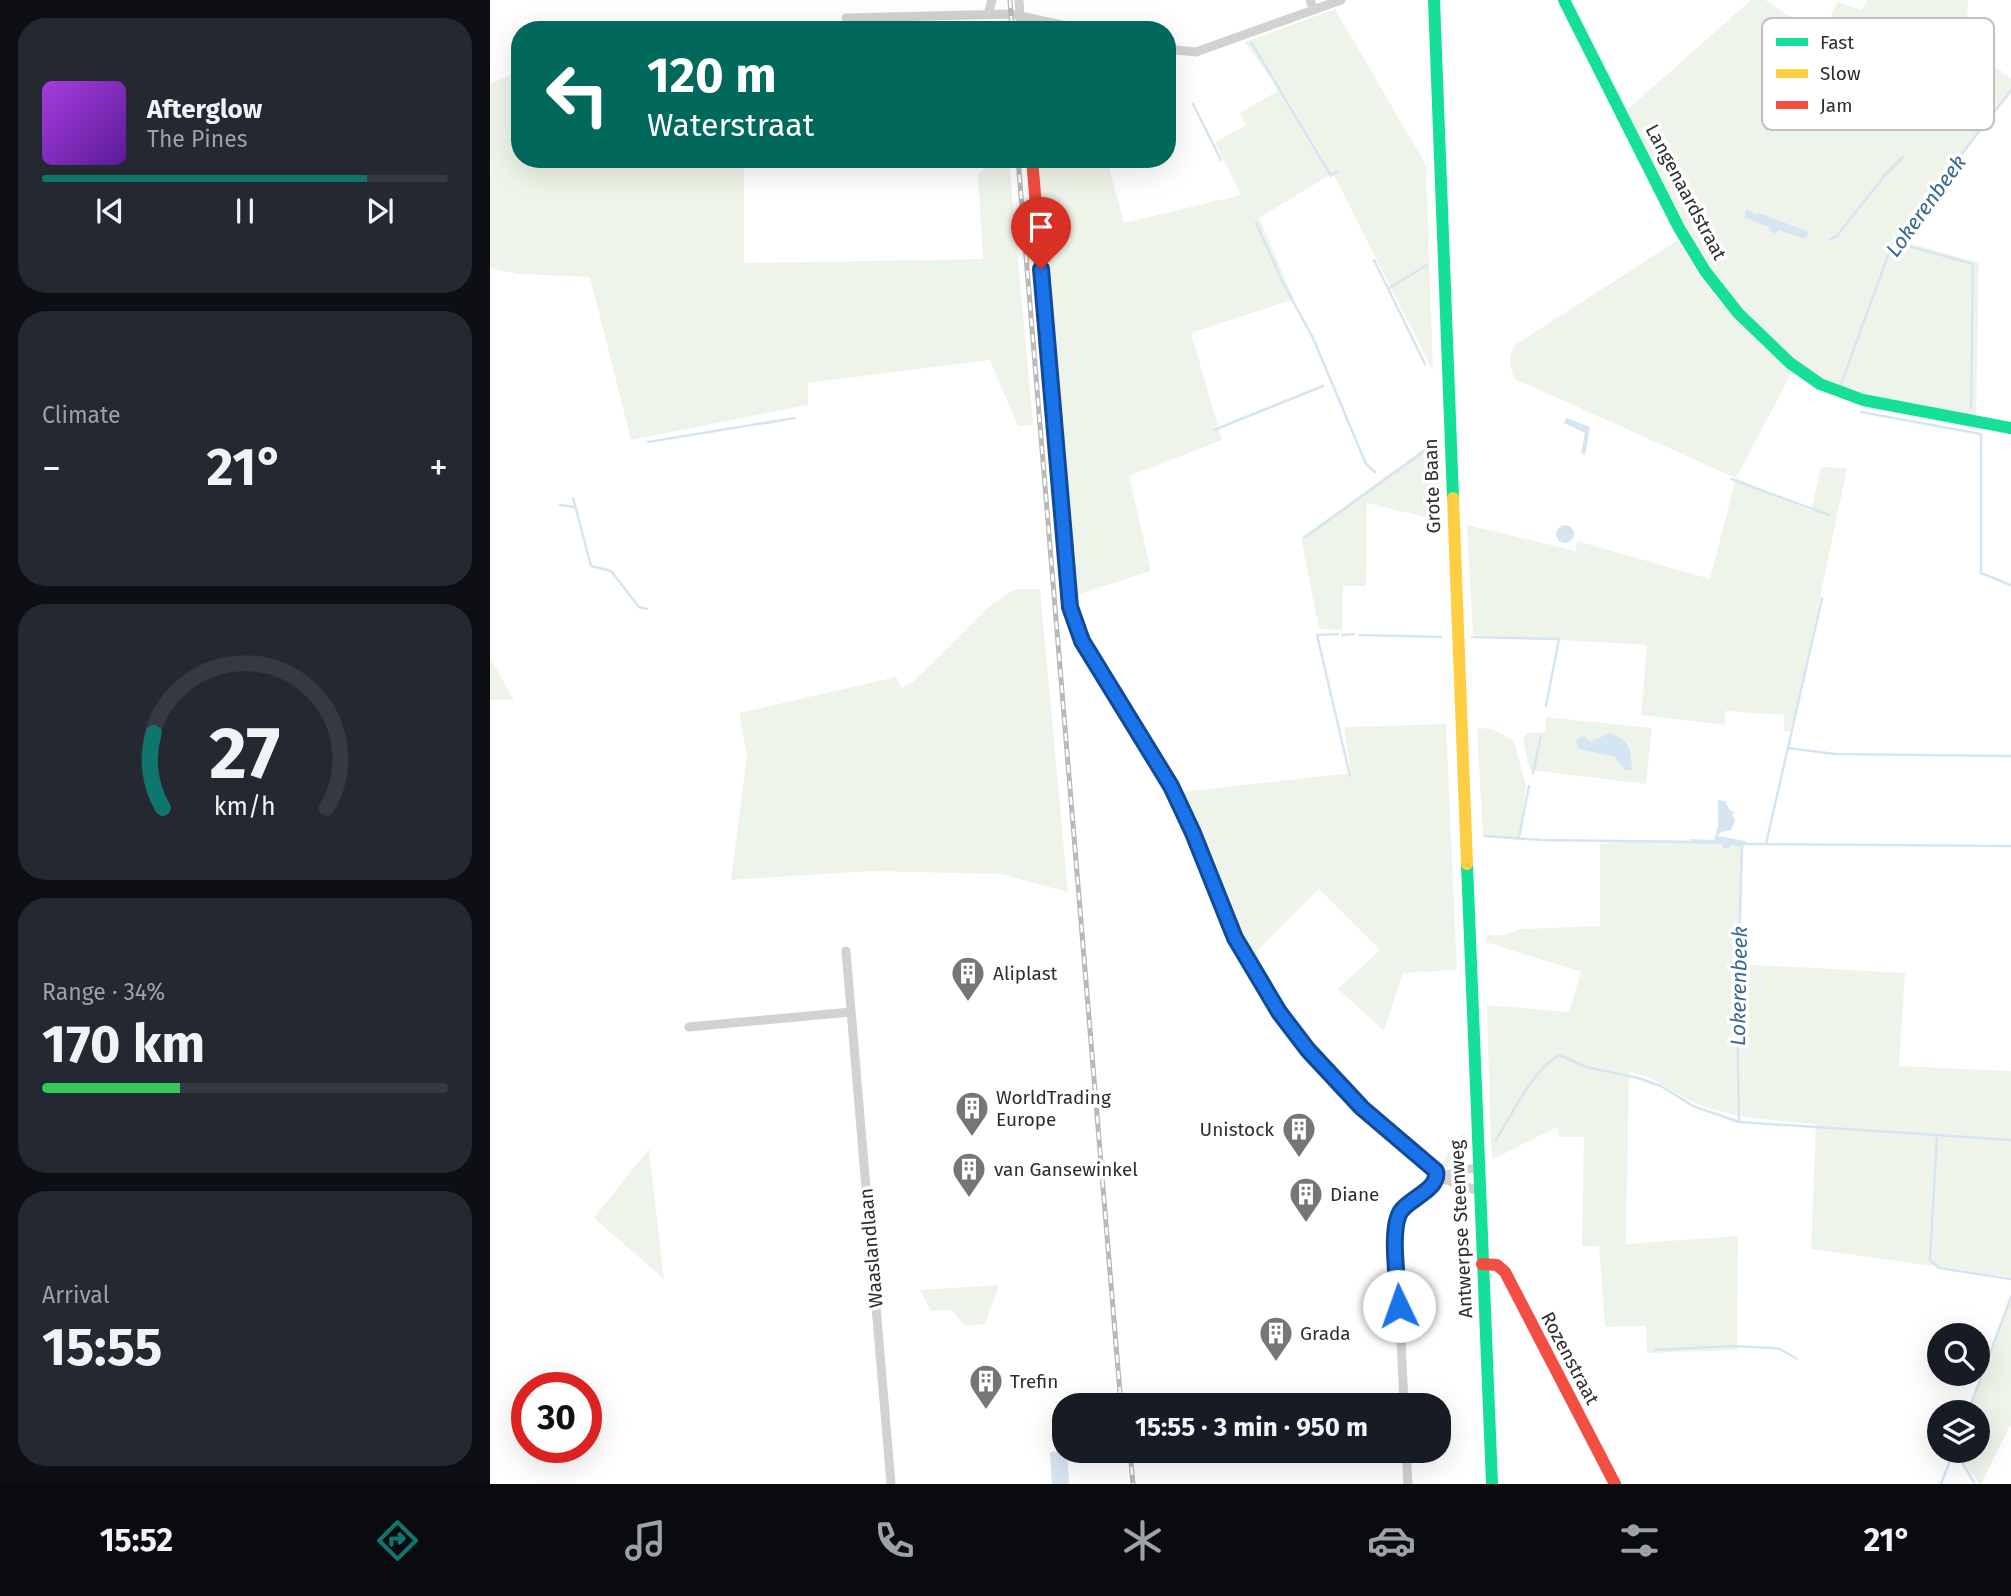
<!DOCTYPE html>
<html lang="en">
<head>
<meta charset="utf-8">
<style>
  body { margin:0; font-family:"Fira Sans",sans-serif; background:#242831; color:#f1f3f6; height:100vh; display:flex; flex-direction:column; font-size:26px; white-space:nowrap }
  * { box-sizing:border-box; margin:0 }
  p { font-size:23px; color:#9ea1a6 }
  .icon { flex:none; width:38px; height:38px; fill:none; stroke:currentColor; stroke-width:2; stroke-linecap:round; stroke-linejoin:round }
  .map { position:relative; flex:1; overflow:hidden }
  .sheet { display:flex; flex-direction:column; gap:18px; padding:18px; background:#0d0f14; width:490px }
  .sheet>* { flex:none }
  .hud { position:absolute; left:21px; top:21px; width:665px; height:147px; border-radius:28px; box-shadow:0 7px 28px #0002; background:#00695c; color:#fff; overflow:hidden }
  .tools { position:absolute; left:1437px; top:1323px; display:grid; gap:14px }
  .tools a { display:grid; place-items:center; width:63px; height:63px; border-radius:50%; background:#171b24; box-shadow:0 7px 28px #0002; font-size:35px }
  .speed { position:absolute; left:21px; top:1372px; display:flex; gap:14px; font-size:35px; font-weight:700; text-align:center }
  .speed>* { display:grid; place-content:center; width:91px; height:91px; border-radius:50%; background:#171b24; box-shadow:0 7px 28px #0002; line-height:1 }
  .speed .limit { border:10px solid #d22; background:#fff; color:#111 }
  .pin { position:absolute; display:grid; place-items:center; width:60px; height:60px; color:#fff; margin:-72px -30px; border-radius:50% 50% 50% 0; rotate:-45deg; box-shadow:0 0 7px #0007 }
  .pin .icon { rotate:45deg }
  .me { position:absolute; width:77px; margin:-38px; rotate:357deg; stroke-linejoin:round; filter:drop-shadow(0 0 5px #0008) }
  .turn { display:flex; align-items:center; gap:24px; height:147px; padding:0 21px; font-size:32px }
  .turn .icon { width:91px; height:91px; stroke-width:2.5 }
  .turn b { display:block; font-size:49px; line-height:60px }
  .big { font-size:52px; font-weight:700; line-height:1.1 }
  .sheet .card { flex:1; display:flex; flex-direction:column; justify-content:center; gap:10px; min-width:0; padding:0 24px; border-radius:28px; background:#242831 }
  .sheet .dial { align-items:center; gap:0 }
  .dial svg { height:182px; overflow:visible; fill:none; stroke:#363941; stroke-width:7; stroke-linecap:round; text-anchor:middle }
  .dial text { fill:#f1f3f6; stroke:none }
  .song { display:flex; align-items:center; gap:21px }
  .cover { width:84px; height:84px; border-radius:10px; background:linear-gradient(135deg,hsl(280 70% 55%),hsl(270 70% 35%)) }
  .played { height:7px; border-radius:4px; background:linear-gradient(90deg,#0f766e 80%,#363941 80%) }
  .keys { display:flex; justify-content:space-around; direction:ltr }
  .heat { display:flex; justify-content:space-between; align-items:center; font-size:38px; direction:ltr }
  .charge { height:10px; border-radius:5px; background:linear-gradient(90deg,#34c759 34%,#363941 0) }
  .trip { position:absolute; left:562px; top:1393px; width:399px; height:70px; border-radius:28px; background:#171b24; box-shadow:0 7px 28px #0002; font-weight:700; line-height:70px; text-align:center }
  .menu { display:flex; height:112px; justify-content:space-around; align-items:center; background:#090b0e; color:#9ea1a6 }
  .menu .icon { width:49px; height:49px }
  .menu .selected { color:#0f766e }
  .menu b { font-size:32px; color:#f1f3f6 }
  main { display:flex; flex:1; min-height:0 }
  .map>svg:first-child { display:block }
  .green { fill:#eff4ea }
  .water { fill:#d6e5f2 }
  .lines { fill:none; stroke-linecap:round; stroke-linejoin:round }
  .stream { stroke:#d6e5f2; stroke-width:2.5 }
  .street { stroke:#d2d2d2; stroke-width:9 }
  .fast { stroke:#16e098; stroke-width:12 }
  .slow { stroke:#ffcf43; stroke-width:12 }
  .jam { stroke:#f24e42; stroke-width:12 }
  .rail-casing { stroke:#b9b9b9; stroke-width:5 }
  .rail { stroke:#fff; stroke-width:2.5; stroke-dasharray:8; stroke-linecap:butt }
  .route-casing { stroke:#114b97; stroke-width:18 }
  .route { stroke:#1a73e8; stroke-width:12 }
  .labels { text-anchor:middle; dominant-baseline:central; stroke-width:7; stroke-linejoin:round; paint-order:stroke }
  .street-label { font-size:19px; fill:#2d2d2d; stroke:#fff }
  .poi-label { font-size:19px; fill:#2d2d2d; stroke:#fff; text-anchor:start }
  .water-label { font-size:21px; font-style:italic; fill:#396990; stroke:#fff }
  .key { fill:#fff; stroke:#c0c0c0; stroke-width:2 }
  .key-label { font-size:19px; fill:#2d2d2d }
</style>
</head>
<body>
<main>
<section class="sheet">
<div class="card">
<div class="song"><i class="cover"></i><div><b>Afterglow</b><p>The Pines</p></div></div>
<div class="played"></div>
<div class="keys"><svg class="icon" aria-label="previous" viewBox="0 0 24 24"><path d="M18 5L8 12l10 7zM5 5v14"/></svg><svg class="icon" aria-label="pause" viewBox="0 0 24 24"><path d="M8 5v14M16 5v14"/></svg><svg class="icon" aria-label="next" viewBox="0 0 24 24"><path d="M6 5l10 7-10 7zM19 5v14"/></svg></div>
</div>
<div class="card"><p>Climate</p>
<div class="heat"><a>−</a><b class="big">21°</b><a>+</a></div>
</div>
<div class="card dial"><svg viewBox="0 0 100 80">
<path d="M14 69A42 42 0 1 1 86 69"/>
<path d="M14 69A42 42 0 0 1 10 36" stroke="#0f766e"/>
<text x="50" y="56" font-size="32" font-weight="700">27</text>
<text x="50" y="72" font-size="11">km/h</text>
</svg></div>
<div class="card"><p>Range · 34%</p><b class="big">170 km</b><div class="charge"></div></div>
<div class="card"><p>Arrival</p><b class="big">15:55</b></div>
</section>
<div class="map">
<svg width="1521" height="1484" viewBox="0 0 1521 1484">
  <rect width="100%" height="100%" fill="#fff"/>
  <path class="green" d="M 1261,0 L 1275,0 L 1332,37 L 1347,2 L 1372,10 L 1377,0 L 1478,0 L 1477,28 L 1504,32 L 1503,44 L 1493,58 L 1521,78 L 1521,94 L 1404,239 L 1489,263 L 1486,416 L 1362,391 L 1323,375 L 1304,362 L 1245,301 L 1219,269 L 1172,185 L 1137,110 Z
    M 845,9 L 936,165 L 943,371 L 843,173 L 769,218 L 804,299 L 701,333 L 732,440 L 639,476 L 661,571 L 583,596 L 545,159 L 617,159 L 634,223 L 751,195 L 725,142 L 756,125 L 750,113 L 789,90 L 755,42 Z
    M 30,71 L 30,159 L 254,165 L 254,263 L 493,259 L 488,174 L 497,166 L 496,159 L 519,159 L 543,425 L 528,426 L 500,360 L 318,383 L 318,405 L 141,440 L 100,277 L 28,274 L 0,268 L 0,84 Z
    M 1188,240 C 1217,295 1256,332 1302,372 L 1246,478 L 1321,511 L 1331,467 L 1357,468 L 1302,732 L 1294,731 L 1294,715 L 1235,711 L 1235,725 L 1151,715 L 1157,645 L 983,635 L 977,525 L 1086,551 L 1087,541 L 1220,579 L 1246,478 L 1025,379 C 1019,367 1018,357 1025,345 Z
    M 947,439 L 951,521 L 877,503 L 876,586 L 853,586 L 852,630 L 829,629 L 811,538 Z
    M 525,589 L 550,589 L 578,892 L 511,874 L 380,871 L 241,880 L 257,756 L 249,713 L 406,677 L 412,688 L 423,682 L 501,605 Z
    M 0,658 L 24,700 L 0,700 Z
    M 1056,717 L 1162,728 L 1156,784 L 1040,770 L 1033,740 L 1036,733 L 1055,732 Z
    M 956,724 L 967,970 L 913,973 L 894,1031 L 848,989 L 890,950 L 829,889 L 764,954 L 735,900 L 691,792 L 861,773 L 854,727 Z
    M 987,728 L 1003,729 L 1024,741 L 1036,786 L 1030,838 L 993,837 Z
    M 1150,840 L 1253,842 L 1250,964 L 1415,973 L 1409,1066 L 1521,1071 L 1521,1277 L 1321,1249 L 1326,1124 C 1284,1120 1242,1119 1203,1102 C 1182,1093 1163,1074 1139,1072 L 1136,1244 L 1248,1236 L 1247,1350 L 1157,1353 L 1156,1326 L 1115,1327 L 1109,1246 L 1092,1246 L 1094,1137 L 1069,1137 L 1067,1127 L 1003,1159 L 1001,1146 L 997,1005 L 1079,1012 L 1091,972 L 996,942 L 997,935 L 1014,935 L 1031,929 L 1110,926 L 1110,844 Z
    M 971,1135 L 975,1135 C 981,1158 973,1169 949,1167 Z
    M 159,1149 L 174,1279 L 104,1218 Z
    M 509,1285 L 495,1324 L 475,1326 L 462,1310 L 441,1311 L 430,1290 Z
    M 1521,1294 L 1521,1424 L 1491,1484 L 1489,1484 L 1466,1451 L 1488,1451 L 1488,1412 L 1477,1412 Z"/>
  <path class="water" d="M 1256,210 L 1263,212 L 1264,215 L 1269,213 L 1319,232 L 1315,239 L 1289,230 L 1286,234 L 1280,230 L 1279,227 L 1255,218 Z
    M 1076,418 L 1100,427 L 1095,455 L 1091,453 L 1095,433 L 1074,423 Z
    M1066 534a9 9 0 1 1 18 0a9 9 0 1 1-18 0Z
    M 1120,733 C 1143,743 1140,747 1142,770 L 1135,770 L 1125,757 L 1089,749 L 1086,742 L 1090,737 L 1095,736 L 1100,742 Z
    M 1228,800 L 1235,801 L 1240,810 L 1245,813 L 1242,814 L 1245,821 L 1241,830 L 1231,832 L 1228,836 L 1255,841 L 1257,844 L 1251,847 L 1240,844 L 1239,848 L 1233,848 L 1233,844 L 1209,844 L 1199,839 L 1224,840 L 1228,826 Z
    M 577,1451 L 579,1484 L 562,1484 L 560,1452 Z"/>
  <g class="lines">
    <path class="stream" d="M 761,42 L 841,176 L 848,171
      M 703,104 L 731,160
      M 766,223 L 794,285 L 823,338 L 876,464 L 885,472
      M 1340,239 L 1346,237 L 1395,175 L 1413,157
      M 1404,242 L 1483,264 L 1481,407
      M 884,260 L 935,364
      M 899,288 L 937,265
      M 1350,387 L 1399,253 L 1407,238 L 1521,90
      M 1371,412 L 1491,434 L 1491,573 L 1521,585
      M 724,430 L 833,386
      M 158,442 L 305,418
      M 1241,479 L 1339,515
      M 83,498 L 101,566 L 121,571 L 149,607 L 157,609
      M 70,505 L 84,507
      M 814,538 L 943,445
      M 848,634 L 827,635 L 860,776
      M 852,635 L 864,634
      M 870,635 L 951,637
      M 982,637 L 1069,639 L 1056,706
      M 1298,748 L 1345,754 L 1521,756
      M 1043,773 L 1051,736
      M 994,836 L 1051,840 L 1206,842
      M 1029,837 L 1039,786
      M 1255,844 L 1521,846
      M 1276,844 L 1332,598
      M 1249,1122 L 1247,1013 L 1252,846
      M 1447,1135 L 1440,1260 L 1449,1268 L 1521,1279
      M 1006,1140 C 1024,1112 1040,1073 1069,1055 L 1096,1067 L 1148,1078 L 1171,1086 L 1203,1106 L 1249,1122 L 1521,1140
      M 1165,1350 L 1242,1346 L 1283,1348 L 1290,1349 L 1307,1359
      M 1478,1412 L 1521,1297
      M 1465,1451 L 1484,1482
      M 1451,1484 L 1464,1451"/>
    <path class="street" d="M 529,0 L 531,30
      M 820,0 L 824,10
      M 498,14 L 502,0
      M 356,18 L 521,14 L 595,30
      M 677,49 L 706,52 L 851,0
      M 356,951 L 401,1484
      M 199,1027 L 361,1012
      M 947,1177 L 989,1191
      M 914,1405 L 906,1231 C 909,1204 926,1198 945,1183 L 947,1177 L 988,1167
      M 916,1451 L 918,1484"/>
    <path class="fast" d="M 944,0 L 963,498
      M 1074,0 L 1189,228 L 1215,271 L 1248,313 L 1300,363 L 1330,384 L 1373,400 L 1521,428
      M 558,347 L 580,607 L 592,641 L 681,786 L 696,818
      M 977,864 L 1002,1484
      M 801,1028 C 843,1083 894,1127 946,1171 L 947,1177"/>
    <path class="slow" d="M 963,498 L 977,864
      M 696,818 L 745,938 L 789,1012 L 801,1028"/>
    <path class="jam" d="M 542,159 L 558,347
      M 992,1264 L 1007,1265 L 1015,1272 L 1125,1484"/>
    <defs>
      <path id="rail" d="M 520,0 L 522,30
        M 528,159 L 631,1405
        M 640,1451 L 643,1484"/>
    </defs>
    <use href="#rail" class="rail-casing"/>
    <use href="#rail" class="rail"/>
  </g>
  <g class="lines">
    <defs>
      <path id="route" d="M 551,269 L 580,607 L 592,641 L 681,786 L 703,833 L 745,938 L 789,1012 L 818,1050 L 872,1108 L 946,1171 C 950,1189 920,1198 911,1211 C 899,1228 908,1283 909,1306"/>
    </defs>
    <use href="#route" class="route-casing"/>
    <use href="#route" class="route"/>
  </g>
  <defs>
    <symbol id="building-pin" viewBox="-11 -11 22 30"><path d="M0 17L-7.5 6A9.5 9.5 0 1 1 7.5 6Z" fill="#767676" stroke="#fff"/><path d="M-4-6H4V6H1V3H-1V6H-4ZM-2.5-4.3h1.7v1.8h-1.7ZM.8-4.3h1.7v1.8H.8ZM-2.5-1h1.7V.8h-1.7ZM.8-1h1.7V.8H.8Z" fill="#fff"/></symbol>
  </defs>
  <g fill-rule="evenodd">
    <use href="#building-pin" x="459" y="954" width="38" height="52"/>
    <use href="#building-pin" x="463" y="1089" width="38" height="52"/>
    <use href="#building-pin" x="790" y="1110" width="38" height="52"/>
    <use href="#building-pin" x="460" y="1150" width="38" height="52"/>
    <use href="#building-pin" x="797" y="1175" width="38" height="52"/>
    <use href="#building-pin" x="767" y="1314" width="38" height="52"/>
    <use href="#building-pin" x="477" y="1362" width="38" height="52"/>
  </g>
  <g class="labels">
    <g class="street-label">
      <text transform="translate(1196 192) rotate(62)">Langenaardstraat</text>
      <text transform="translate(942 486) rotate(-92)">Grote Baan</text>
      <text transform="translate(971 1229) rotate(-93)">Antwerpse Steenweg</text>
      <text transform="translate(381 1248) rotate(-95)">Waaslandlaan</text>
      <text transform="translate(1080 1358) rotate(62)">Rozenstraat</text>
    </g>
    <g class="poi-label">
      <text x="503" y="973">Aliplast</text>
      <text x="506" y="1097">WorldTrading<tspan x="506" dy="22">Europe</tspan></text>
      <text x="784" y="1129" text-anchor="end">Unistock</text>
      <text x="504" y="1169">van Gansewinkel</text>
      <text x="840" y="1194">Diane</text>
      <text x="810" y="1333">Grada</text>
      <text x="520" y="1381">Trefin</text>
    </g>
    <g class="water-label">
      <text transform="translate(1436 206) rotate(-54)">Lokerenbeek</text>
      <text transform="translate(1249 986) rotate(-89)">Lokerenbeek</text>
    </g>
  </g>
  <rect x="1272" y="18" width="232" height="112" rx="10" class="key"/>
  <rect x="1286" y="38" width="32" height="8" fill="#16e098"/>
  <rect x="1286" y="69" width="32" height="9" fill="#ffcf43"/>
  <rect x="1286" y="101" width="32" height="8" fill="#f24e42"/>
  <g class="key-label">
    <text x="1330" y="49">Fast</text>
    <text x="1330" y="80">Slow</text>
    <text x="1330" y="112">Jam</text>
  </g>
</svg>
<div class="tools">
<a><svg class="icon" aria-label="search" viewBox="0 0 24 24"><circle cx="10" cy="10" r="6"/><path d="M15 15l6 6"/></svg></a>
<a><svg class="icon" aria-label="layers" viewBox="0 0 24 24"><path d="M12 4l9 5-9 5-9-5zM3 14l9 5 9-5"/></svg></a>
</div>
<div class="speed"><div class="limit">30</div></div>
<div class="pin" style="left:551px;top:269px;background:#d93025"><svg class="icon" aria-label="arrive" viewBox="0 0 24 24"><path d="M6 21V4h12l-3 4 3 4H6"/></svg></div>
<svg class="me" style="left:909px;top:1306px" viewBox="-20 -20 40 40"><circle r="19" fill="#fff"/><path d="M0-13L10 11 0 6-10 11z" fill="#1a73e8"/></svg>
<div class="trip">15:55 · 3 min · 950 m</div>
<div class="hud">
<div class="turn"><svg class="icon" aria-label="left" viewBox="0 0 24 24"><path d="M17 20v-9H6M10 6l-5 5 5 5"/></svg><div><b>120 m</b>Waterstraat</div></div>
</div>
</div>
</main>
<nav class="menu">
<b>15:52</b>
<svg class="icon selected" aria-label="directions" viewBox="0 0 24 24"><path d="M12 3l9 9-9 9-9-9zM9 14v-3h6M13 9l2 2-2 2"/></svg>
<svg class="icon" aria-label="music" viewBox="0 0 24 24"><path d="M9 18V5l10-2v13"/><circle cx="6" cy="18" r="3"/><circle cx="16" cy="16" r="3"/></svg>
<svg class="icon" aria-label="phone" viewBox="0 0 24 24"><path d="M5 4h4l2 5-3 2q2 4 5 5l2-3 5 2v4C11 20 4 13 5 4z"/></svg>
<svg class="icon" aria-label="climate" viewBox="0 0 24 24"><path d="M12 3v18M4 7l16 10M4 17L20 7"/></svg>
<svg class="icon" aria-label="car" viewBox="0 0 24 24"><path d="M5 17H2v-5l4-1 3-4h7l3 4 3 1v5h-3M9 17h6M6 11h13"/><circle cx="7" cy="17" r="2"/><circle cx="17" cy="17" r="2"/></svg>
<svg class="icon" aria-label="filters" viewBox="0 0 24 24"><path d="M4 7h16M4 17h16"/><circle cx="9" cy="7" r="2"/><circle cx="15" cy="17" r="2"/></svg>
<b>21°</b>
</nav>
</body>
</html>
